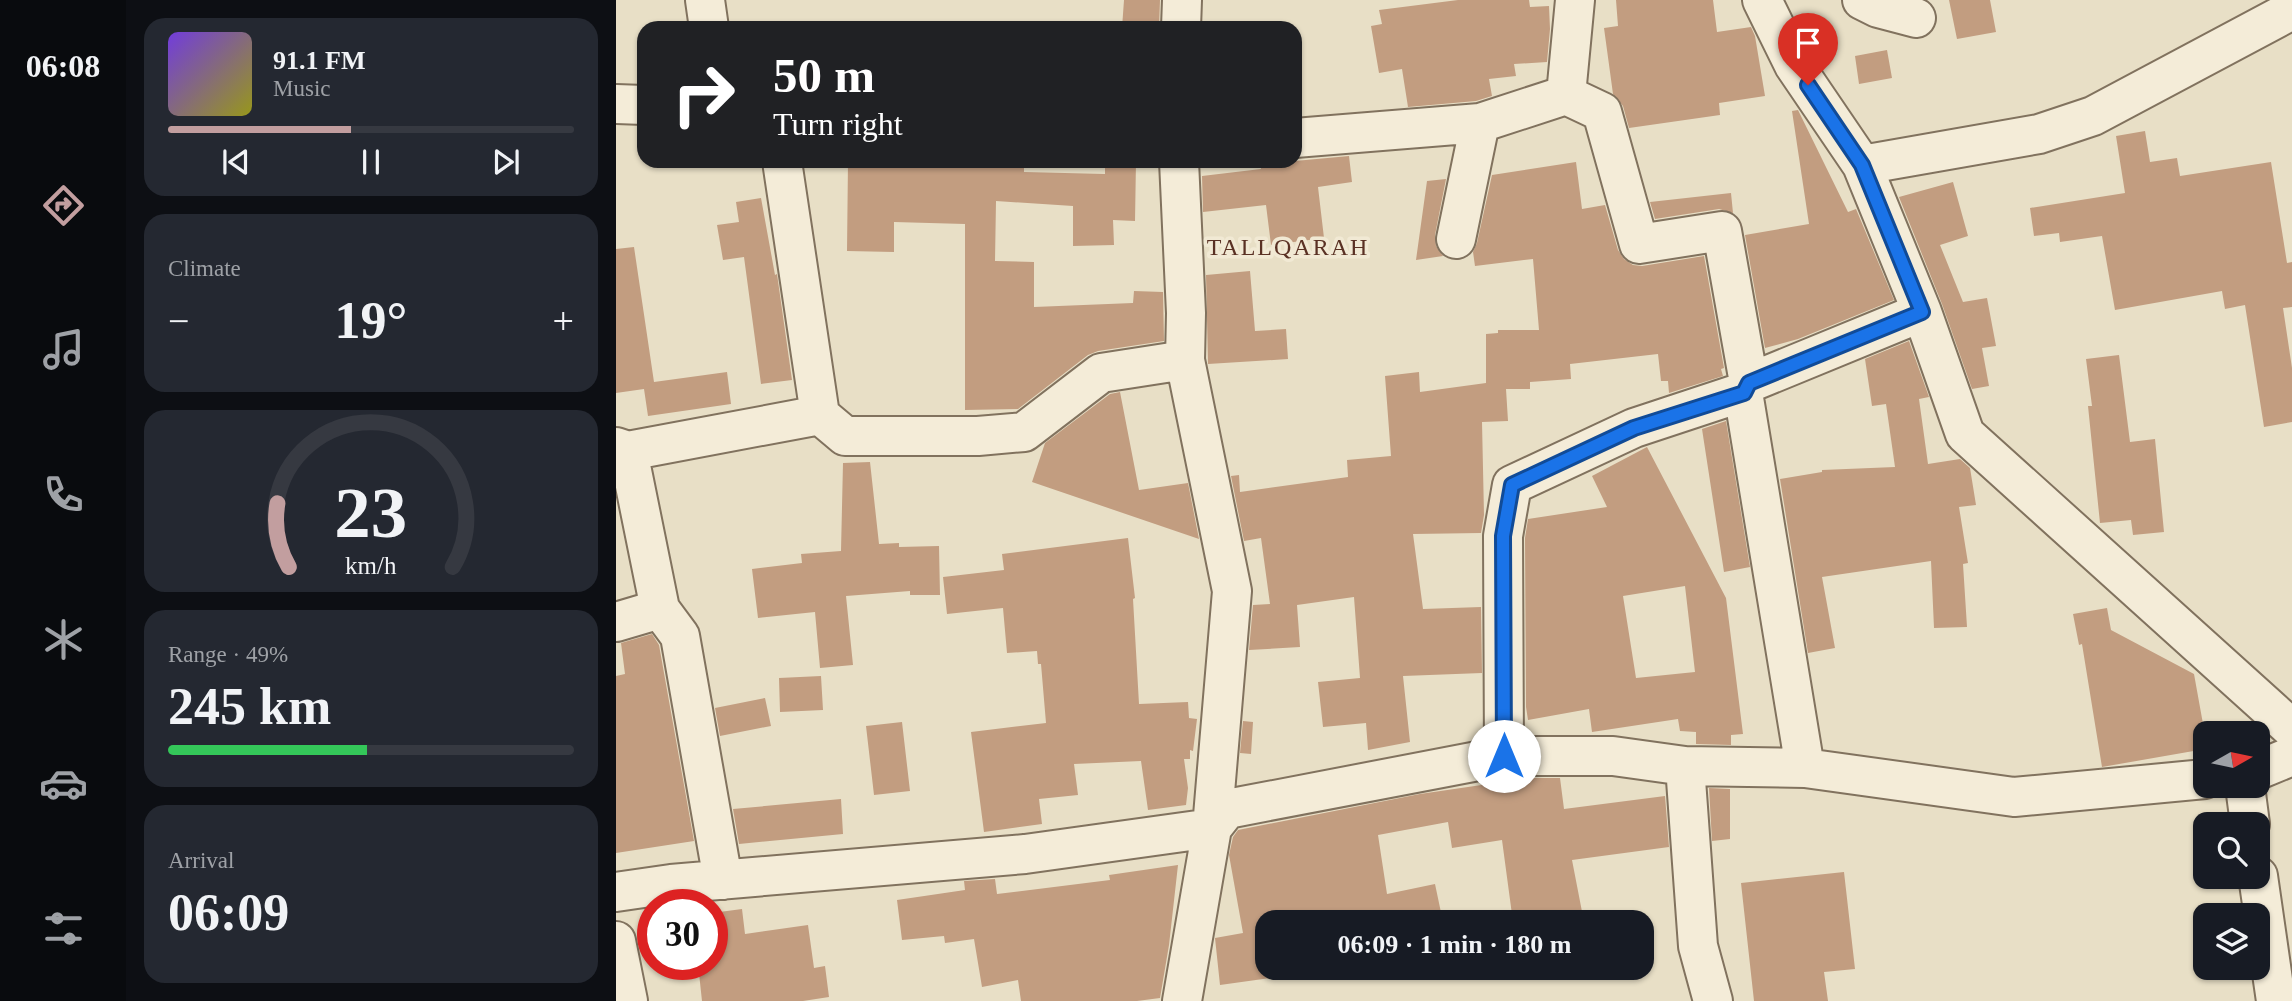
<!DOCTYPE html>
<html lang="en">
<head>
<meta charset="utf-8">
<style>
  body { margin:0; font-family:Georgia,serif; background:#242831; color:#f1f3f6; height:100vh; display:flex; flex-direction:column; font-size:26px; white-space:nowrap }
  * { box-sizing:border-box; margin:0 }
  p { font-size:23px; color:#9ea1a6 }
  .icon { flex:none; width:38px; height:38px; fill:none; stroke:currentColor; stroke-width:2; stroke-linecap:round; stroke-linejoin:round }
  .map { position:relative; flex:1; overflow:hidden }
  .side { display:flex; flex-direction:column; gap:18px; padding:18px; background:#0d0f14; width:490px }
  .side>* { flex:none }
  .guide { position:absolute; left:21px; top:21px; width:665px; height:147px; border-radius:21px; box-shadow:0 2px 5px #0004; background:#202124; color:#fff; overflow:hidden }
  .needle { width:46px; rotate:81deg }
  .buttons { position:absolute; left:1577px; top:721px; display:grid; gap:14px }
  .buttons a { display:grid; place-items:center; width:77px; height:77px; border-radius:14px; background:#171b24; box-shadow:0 2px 5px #0004; font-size:35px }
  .speed { position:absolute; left:21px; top:889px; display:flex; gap:14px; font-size:35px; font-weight:700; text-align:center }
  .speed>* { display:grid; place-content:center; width:91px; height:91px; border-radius:50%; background:#171b24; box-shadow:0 2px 5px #0004; line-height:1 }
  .speed .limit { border:10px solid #d22; background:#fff; color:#111 }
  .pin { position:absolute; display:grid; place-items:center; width:60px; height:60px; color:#fff; margin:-72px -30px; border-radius:50% 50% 50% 0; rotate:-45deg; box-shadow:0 0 7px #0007 }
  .pin .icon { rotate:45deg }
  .me { position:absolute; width:77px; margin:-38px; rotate:0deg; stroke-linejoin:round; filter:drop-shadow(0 0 5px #0008) }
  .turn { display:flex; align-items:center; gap:24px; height:147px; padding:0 21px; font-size:32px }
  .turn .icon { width:91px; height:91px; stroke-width:2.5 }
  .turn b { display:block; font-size:49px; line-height:60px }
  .big { font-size:52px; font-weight:600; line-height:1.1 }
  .side .card { flex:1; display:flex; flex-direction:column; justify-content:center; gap:10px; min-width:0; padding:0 24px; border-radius:21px; background:#242831 }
  .side .dial { align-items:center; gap:0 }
  .dial svg { height:182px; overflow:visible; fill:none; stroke:#363941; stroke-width:7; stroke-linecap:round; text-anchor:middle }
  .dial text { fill:#f1f3f6; stroke:none }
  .song { display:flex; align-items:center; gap:21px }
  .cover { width:84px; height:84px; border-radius:10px; background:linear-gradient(135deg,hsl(260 70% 55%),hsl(60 70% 35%)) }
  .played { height:7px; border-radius:4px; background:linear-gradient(90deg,#c29e9f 45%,#363941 45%) }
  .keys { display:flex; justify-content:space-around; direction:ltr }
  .heat { display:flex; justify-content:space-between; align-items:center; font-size:38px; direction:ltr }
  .charge { height:10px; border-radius:5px; background:linear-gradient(90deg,#34c759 49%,#363941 0) }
  .trip { position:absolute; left:639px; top:910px; width:399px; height:70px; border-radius:21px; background:#171b24; box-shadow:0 2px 5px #0004; font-weight:600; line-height:70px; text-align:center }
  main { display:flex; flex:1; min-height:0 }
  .menu { display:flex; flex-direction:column; width:126px; justify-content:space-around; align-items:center; background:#090b0e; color:#9ea1a6 }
  .menu .icon { width:49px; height:49px }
  .menu .on { color:#c29e9f }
  .menu b { font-size:32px; color:#f1f3f6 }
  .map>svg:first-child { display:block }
  .building { fill:#c29d80; fill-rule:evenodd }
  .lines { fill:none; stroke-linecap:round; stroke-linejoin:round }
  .minor-casing { stroke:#81725e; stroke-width:42 }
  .minor { stroke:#f4ecd8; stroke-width:38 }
  .route-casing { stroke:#114b97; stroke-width:18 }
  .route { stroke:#1a73e8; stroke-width:12 }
  .labels { text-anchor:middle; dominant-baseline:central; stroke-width:7; stroke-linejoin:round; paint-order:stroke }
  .quarter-label { font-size:24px; letter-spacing:2px; fill:#5a3124; stroke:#f1e9d4 }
</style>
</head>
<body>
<main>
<nav class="menu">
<b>06:08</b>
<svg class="icon on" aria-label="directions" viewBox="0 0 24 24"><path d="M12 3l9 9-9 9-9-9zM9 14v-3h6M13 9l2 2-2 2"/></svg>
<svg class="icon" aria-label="music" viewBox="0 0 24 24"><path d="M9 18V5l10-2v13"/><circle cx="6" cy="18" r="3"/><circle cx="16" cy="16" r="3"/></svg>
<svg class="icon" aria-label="phone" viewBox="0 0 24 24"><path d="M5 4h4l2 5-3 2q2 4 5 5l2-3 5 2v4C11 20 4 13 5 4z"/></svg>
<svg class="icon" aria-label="climate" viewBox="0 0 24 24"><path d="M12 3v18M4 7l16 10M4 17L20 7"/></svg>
<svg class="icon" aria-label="car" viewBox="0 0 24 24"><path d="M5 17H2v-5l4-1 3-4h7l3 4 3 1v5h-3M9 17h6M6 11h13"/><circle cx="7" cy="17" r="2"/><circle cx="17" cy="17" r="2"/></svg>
<svg class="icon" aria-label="filters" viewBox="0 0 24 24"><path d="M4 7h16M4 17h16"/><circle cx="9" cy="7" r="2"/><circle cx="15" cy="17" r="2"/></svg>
</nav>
<section class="side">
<div class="card">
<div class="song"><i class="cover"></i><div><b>91.1 FM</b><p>Music</p></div></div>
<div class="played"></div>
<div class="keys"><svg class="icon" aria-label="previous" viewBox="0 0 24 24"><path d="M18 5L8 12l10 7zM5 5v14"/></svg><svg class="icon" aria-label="pause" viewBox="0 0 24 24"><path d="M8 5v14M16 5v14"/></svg><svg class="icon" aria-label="next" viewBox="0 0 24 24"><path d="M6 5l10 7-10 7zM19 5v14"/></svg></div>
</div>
<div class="card"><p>Climate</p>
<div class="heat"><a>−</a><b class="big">19°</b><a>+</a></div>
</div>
<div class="card dial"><svg viewBox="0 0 100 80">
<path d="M14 69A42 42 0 1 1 86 69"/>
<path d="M14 69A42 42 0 0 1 9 41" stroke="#c29e9f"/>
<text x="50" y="56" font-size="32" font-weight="700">23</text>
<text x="50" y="72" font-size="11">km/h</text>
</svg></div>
<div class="card"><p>Range · 49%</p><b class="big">245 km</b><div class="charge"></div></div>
<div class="card"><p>Arrival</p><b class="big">06:09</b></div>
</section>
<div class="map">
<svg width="1676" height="1001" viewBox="0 0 1676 1001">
  <rect width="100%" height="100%" fill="#e8dfc6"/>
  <path class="building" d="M 508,0 L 544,0 L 543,28 L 506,28 Z
    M 842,0 L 913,0 L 914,7 L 933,6 L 934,29 L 931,62 L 898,64 L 900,76 L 873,79 L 876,96 L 860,101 L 792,107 L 786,69 L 763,73 L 755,26 L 766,24 L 763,10 Z
    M 1000,0 L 1097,0 L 1101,32 L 1135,27 L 1139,36 L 1149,96 L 1103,103 L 1104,115 L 1013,128 L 1007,106 L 997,94 L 988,28 L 1002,26 Z
    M 1333,0 L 1374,0 L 1380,32 L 1341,39 Z
    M 1271,50 L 1276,78 L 1243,84 L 1239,56 Z
    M 1182,110 L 1232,212 L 1240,209 L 1278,300 L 1182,339 L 1149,348 L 1129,235 L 1193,224 L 1176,111 Z
    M 1529,131 L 1534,162 L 1561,158 L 1564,176 L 1655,162 L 1671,263 L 1676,262 L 1676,307 L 1667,308 L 1676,368 L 1676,422 L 1648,427 L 1629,305 L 1609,309 L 1606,291 L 1499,310 L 1486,236 L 1444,242 L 1443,233 L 1418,236 L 1414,208 L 1509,193 L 1500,136 Z
    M 733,156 L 736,182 L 702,187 L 708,238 L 655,245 L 650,205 L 587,212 L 586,176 L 645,169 L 644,161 L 679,161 Z
    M 232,161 L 408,161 L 408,172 L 489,174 L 489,161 L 520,161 L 519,221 L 497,220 L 498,245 L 457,246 L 457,206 L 380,201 L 379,261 L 418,262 L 418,307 L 517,303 L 518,291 L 547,292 L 548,341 L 482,351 L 472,355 L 402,409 L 349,410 L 349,224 L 278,222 L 278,252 L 231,251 Z
    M 960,162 L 966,209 L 989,205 L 1002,250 L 1008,259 L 1017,265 L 1026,266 L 1088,256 L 1108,368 L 1105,369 L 1107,376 L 1053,393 L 1052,381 L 1045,381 L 1042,354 L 954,364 L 955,379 L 914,382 L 914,389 L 890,389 L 892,421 L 866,422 L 868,515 L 865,533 L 797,534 L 807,609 L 865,607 L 866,673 L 787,676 L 794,742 L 752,750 L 750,723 L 707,727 L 702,682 L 744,678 L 738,597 L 681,605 L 684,647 L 633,650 L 637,605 L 654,604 L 645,538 L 628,541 L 615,476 L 623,475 L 624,492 L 732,477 L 731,460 L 775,456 L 769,376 L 803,372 L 804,392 L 870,383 L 870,334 L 882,333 L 882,330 L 923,330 L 917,259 L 859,266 L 857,252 L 861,243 L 876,175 Z
    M 830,179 L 819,235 L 820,246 L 827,256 L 800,260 L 811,181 Z
    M 1337,182 L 1352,236 L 1324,245 L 1347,302 L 1371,298 L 1380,346 L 1366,348 L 1373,386 L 1356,389 L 1326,304 L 1283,197 Z
    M 1115,193 L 1117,213 L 1103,209 L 1039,219 L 1034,202 Z
    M 145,198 L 159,275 L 161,274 L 176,380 L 145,384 L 128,257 L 107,260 L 101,225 L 123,222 L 120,202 Z
    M 18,247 L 38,382 L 111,372 L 115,404 L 32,416 L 28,389 L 0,393 L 0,249 Z
    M 634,271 L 639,331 L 670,329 L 672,359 L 592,364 L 590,275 Z
    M 1293,341 L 1313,397 L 1303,399 L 1312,464 L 1344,459 L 1354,468 L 1360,505 L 1343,507 L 1352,563 L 1347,564 L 1351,627 L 1318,628 L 1315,561 L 1206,577 L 1219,648 L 1192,653 L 1164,479 L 1206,472 L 1206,470 L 1279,467 L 1270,404 L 1256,406 L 1249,359 Z
    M 1503,355 L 1514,442 L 1539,439 L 1548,532 L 1517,535 L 1515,520 L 1484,523 L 1472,406 L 1476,406 L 1470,359 Z
    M 504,392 L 523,490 L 572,483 L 583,539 L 416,482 L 429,443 L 494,394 Z
    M 1110,421 L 1134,567 L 1108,572 L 1086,429 Z
    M 1031,447 L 1110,598 L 1127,734 L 1115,735 L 1115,745 L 1080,744 L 1080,732 L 1064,731 L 1062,719 L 976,732 L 973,709 L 912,720 L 910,707 L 909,538 L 912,519 L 991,507 L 976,476 ZM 1069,586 L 1079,672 L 1020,678 L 1007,596 Z
    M 254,462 L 263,544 L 283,543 L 283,547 L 323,546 L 324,595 L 294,595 L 294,591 L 230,596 L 237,665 L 204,668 L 199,612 L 142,618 L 136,569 L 186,563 L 185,554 L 225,551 L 227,463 Z
    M 512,538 L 519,598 L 517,599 L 523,704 L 572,702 L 573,718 L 581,719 L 577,751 L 574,750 L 574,759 L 568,759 L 572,788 L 570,805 L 532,810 L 525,761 L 458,764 L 462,795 L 423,799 L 426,824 L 368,832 L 355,732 L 430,723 L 425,664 L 422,664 L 421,651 L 391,653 L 387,608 L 331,614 L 327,577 L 388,570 L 386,554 Z
    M 1491,608 L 1495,630 L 1578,674 L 1589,735 L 1589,749 L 1486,767 L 1466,644 L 1463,645 L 1457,614 Z
    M 36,634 L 43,645 L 78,841 L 0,853 L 0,676 L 9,674 L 5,643 Z
    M 205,676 L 207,710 L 164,712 L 163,678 Z
    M 149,698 L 155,726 L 104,736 L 99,708 Z
    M 627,721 L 637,722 L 635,754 L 624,753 Z
    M 286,722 L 294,791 L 258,795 L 250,726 Z
    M 913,778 L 944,778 L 948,809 L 1049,796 L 1053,847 L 956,860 L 968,922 L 897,922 L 886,840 L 836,848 L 832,822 L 762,835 L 771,894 L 819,884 L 827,922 L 651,922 L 651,968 L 681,968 L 682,974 L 604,985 L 599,938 L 627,933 L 613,855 L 617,837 L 622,830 L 804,794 Z
    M 1093,788 L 1114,789 L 1114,839 L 1096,841 Z
    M 225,799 L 227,834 L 123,844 L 117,809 Z
    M 562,865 L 553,945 L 544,998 L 521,1001 L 405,1001 L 402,980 L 366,987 L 358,939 L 329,943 L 328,936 L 286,940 L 281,900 L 349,890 L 348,881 L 379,879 L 381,894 L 494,880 L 493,875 Z
    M 1228,872 L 1239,969 L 1208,972 L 1212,1001 L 1138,1001 L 1125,883 Z
    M 126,909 L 129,934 L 192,925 L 198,968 L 209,966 L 213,997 L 187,1001 L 86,1001 L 82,964 L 96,964 L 96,913 Z"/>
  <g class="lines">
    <defs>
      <path id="minor" d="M 89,0 L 93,28
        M 1146,0 L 1178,65 L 1246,165 L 1306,312 L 1349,434 L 1676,729
        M 1246,0 L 1262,8 L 1300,18
        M 565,28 L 566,0
        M 950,95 L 959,0
        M 0,104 L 28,105
        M 679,138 L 864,123 L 950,95 L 986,112 L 1023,244 L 1106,231 L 1133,383 L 1127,392 L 1189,768
        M 166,161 L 204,415
        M 563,161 L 570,313 L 569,360 L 616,591 L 596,828 L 566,1001
        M 1246,165 L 1423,134 L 1477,116 L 1676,10
        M 840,239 L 864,123
        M 1133,383 L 1306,312
        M 0,447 L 12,451 L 204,415 L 229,436 L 362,436 L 408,432 L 485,373 L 569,360
        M 12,451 L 44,609 L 64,636 L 107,880
        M 0,622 L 44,609
        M 888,756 L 887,536 L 896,485 L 1018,428 L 1127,392
        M 1069,766 L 1082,946 L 1097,1001
        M 1642,770 L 1676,756
        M 1629,786 L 1634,824
        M 1642,876 L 1660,1001
        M 0,892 L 55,884 L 409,854 L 596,828 L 611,809 L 888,756 L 997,756 L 1069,766 L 1189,768 L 1398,797 L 1589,779
        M 0,941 L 12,1001"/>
    </defs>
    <use href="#minor" class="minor-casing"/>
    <use href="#minor" class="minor"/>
  </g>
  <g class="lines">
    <defs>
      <path id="route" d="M 888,756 L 887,536 L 896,485 L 1018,428 L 1128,393 L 1133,383 L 1306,312 L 1246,165 L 1192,85"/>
    </defs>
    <use href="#route" class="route-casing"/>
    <use href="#route" class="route"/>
  </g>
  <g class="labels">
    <g class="quarter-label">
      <text x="672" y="247">TALLQARAH</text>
    </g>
  </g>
</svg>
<div class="buttons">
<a><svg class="needle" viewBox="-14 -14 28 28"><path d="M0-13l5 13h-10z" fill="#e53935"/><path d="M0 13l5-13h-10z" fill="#9ea1a6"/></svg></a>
<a><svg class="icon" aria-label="search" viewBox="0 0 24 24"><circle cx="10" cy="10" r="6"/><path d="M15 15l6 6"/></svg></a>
<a><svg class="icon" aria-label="layers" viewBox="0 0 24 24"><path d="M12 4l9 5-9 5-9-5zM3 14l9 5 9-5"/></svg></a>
</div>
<div class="speed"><div class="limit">30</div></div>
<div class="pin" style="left:1192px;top:85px;background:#d93025"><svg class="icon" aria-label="arrive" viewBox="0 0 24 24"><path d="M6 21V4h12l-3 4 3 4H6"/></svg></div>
<svg class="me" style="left:888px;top:756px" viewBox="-20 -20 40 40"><circle r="19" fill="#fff"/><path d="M0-13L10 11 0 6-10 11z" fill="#1a73e8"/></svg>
<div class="trip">06:09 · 1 min · 180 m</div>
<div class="guide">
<div class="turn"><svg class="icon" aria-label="right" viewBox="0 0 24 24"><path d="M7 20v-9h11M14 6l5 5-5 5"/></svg><div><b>50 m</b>Turn right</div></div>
</div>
</div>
</main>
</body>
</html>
